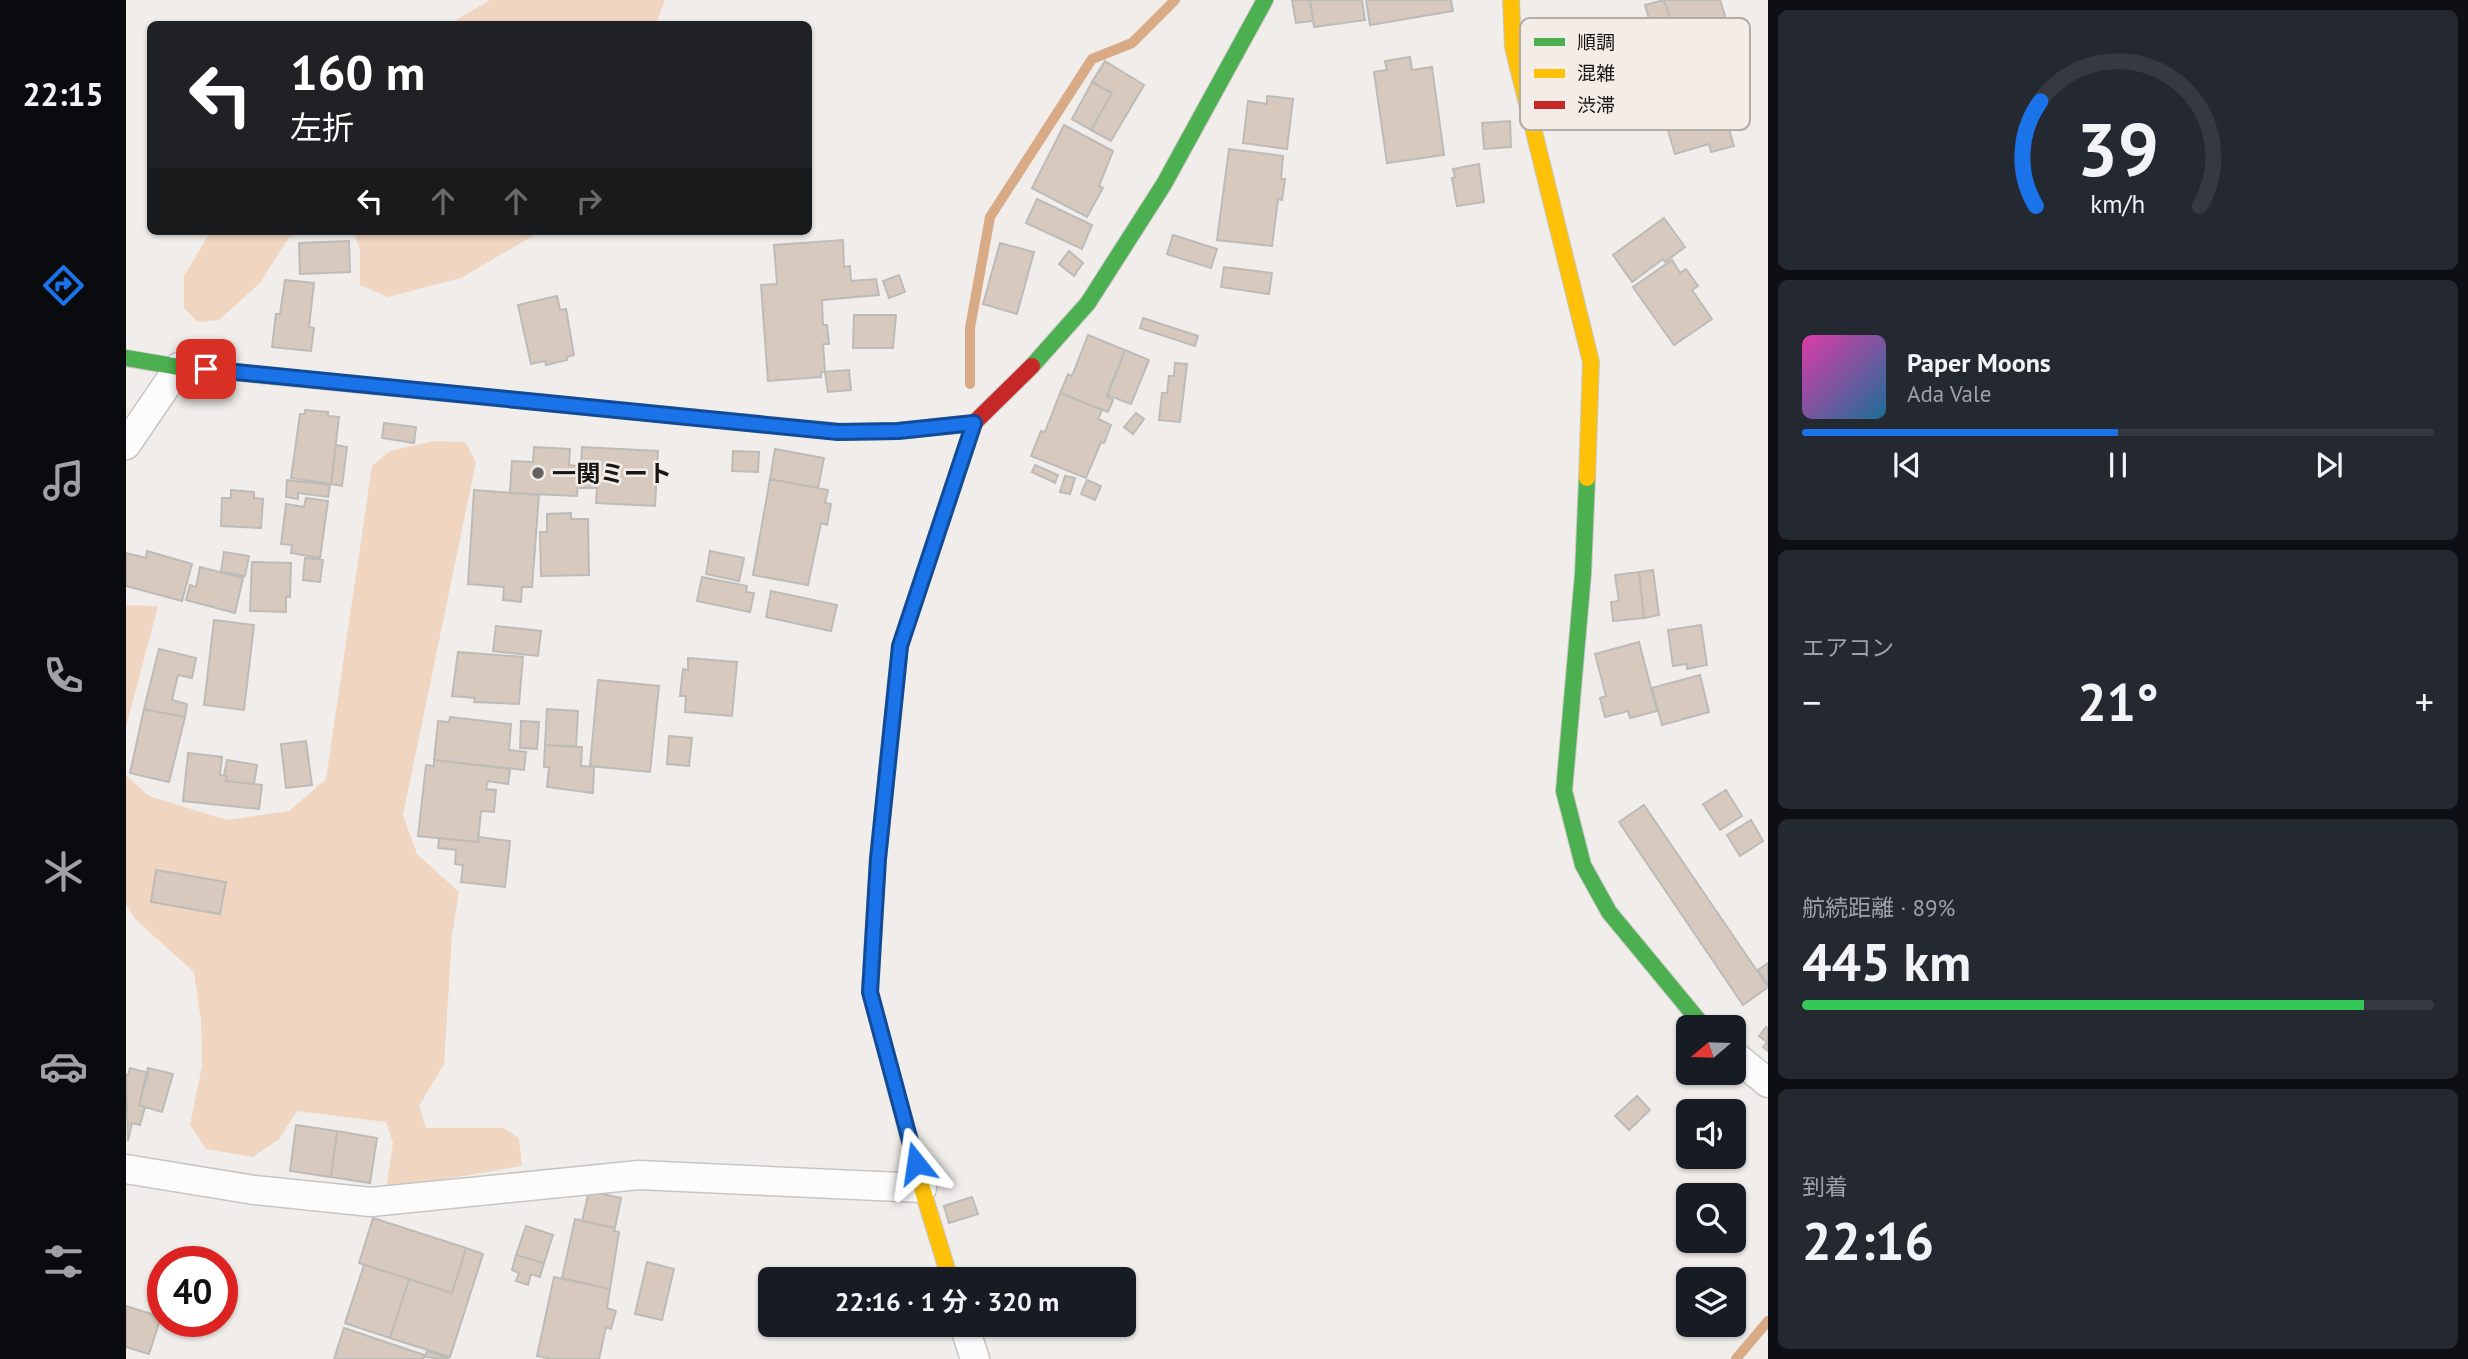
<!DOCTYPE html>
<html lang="ja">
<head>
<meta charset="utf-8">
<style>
  body { margin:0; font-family:"PT Sans","Noto Sans JP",sans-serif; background:#242831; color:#f1f3f6; height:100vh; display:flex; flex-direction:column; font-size:26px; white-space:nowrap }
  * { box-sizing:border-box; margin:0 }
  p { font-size:23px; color:#9ea1a6 }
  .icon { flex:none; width:38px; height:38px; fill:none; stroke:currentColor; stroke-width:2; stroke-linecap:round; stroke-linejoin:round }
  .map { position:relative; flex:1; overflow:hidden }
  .drawer { display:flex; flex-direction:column; gap:10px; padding:10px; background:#0d0f14; width:700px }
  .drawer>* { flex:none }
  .hud { position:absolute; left:21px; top:21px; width:665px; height:214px; border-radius:10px; box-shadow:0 2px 5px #0004; background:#202124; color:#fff; overflow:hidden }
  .needle { width:46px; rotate:251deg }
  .buttons { position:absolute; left:1550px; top:1015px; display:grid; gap:14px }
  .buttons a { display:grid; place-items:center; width:70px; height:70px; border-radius:10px; background:#171b24; box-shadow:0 2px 5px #0004; font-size:35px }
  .speed { position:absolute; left:21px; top:1246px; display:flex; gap:14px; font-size:35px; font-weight:700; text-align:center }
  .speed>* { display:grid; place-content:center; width:91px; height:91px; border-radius:50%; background:#171b24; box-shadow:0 2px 5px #0004; line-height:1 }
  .speed .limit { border:10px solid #d22; background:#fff; color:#111 }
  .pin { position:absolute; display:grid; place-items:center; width:60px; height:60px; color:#fff; margin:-30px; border-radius:14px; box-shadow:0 4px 10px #0006 }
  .me { position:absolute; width:77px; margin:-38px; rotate:345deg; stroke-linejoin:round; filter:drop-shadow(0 0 5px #0008) }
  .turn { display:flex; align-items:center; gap:24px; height:147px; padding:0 28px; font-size:32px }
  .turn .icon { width:91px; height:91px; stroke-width:2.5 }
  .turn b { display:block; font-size:49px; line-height:60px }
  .lanes { display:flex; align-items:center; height:66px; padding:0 28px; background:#0003; justify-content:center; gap:35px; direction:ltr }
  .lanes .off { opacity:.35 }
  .big { font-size:52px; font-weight:700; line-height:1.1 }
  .drawer .tile { flex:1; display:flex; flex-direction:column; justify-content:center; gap:10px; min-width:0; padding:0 24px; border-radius:10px; background:#242831 }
  .drawer .dial { align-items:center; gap:0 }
  .dial svg { height:182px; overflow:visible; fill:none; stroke:#363941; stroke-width:7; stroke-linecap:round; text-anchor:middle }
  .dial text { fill:#f1f3f6; stroke:none }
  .song { display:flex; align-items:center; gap:21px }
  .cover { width:84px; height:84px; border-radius:10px; background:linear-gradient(135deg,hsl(320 70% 55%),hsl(200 70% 35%)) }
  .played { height:7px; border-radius:4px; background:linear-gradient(90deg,#1a73e8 50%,#363941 50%) }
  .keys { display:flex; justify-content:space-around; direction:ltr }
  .heat { display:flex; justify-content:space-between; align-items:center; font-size:38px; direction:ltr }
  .charge { height:10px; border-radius:5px; background:linear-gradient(90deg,#34c759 89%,#363941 0) }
  .trip { position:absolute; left:632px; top:1267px; width:378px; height:70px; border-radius:10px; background:#171b24; box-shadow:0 2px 5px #0004; font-weight:700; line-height:70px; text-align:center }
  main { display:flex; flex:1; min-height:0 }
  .dock { display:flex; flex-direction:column; width:126px; justify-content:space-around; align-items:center; background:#090b0e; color:#9ea1a6 }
  .dock .icon { width:49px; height:49px }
  .dock .current { color:#1a73e8 }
  .dock b { font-size:32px; color:#f1f3f6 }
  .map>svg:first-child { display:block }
  .green { fill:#f0d5c0 }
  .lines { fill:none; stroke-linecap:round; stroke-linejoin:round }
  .stream { stroke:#d8aa85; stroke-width:10 }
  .building { fill:#d7c9bd; stroke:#bdbbb8; stroke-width:2 }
  .street-casing { stroke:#c8c6c4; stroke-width:31 }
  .fast-casing { stroke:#c8c6c4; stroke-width:18 }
  .slow-casing { stroke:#c8c6c4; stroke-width:18 }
  .jam-casing { stroke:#c8c6c4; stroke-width:18 }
  .street { stroke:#fdfcfc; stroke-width:28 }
  .fast { stroke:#4caf50; stroke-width:16 }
  .slow { stroke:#ffc107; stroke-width:16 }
  .jam { stroke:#c62828; stroke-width:16 }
  .route-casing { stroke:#114b97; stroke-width:18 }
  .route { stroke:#1a73e8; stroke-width:12 }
  .poi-dot { fill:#646260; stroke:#f3ece7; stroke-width:2.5 }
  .labels { text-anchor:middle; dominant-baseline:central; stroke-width:5; stroke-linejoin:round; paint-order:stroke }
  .poi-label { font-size:24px; font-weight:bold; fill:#191715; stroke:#f3ece7; text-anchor:start }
  .key { fill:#f3ece7; stroke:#b2aca8; stroke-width:2 }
  .key-label { font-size:19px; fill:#191715 }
</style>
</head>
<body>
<main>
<nav class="dock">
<b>22:15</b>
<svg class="icon current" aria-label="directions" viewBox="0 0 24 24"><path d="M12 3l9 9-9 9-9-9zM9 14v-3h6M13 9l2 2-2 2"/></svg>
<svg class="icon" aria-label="music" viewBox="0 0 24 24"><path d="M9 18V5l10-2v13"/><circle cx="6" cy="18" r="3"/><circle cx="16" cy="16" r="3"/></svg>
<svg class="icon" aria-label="phone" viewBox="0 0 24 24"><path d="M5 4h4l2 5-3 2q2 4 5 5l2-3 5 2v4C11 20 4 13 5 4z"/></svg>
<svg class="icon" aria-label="climate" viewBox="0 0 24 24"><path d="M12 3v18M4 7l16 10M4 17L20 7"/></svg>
<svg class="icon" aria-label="car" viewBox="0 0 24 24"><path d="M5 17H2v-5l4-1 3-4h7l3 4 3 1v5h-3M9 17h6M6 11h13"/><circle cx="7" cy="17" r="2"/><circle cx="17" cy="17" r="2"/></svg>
<svg class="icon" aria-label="filters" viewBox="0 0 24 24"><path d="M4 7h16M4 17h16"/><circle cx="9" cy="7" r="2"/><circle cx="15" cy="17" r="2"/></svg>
</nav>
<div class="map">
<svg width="1642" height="1359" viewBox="0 0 1642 1359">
  <rect width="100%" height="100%" fill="#f0edea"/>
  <path class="green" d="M 364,0 L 539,0 L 530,24 L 323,24 Z
    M 85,231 L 182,231 L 163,237 L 134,283 L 93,320 L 72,322 L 58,308 L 58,276 Z
    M 227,231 L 415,231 L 335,278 L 262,297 L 234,285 L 234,249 Z
    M 308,441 L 339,442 L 350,462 L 277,815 L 291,854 L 333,892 L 326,935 L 318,1064 L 293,1106 L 300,1128 L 377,1128 L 393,1138 L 396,1166 L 260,1189 L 267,1143 L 260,1122 L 171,1111 L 153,1139 L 127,1157 L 80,1149 L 64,1125 L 76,1066 L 75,1021 L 68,972 L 9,919 L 0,904 L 0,775 L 23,796 L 101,820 L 163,811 L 200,779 L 246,466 L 264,451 Z
    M 0,605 L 32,606 L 0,727 Z"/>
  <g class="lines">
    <path class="stream" d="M 844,384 L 844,328 L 864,217 L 966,59 L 1006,43 L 1049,0
      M 1610,1359 L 1642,1321"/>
  </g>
  <path class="building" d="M 1166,0 L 1184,0 L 1187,21 L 1170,23 Z
    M 1184,0 L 1236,0 L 1239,20 L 1188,27 Z
    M 1240,0 L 1325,0 L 1327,11 L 1244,25 Z
    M 1538,0 L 1550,38 L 1523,45 L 1522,41 L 1529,39 L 1519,5 Z
    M 1538,0 L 1594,0 L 1601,22 L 1550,38 Z
    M 1284,57 L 1286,70 L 1306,67 L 1318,155 L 1261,163 L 1248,72 L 1261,70 L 1259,61 Z
    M 979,61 L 1018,85 L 985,141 L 965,130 L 986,93 L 966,82 Z
    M 1584,64 L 1608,146 L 1585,152 L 1583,144 L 1549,154 L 1527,80 Z
    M 966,82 L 986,93 L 965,130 L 946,119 Z
    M 1141,96 L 1167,99 L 1161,149 L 1117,143 L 1122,101 L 1141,104 Z
    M 1384,121 L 1385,147 L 1358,149 L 1356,123 Z
    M 938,125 L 987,151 L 973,186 L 977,188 L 961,217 L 906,188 Z
    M 1103,149 L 1157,156 L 1155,179 L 1159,179 L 1156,200 L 1152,199 L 1146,246 L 1091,240 Z
    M 1353,164 L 1358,202 L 1331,206 L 1326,178 L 1329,177 L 1327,169 Z
    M 911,199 L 966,225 L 956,249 L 900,223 Z
    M 1538,218 L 1559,247 L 1539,262 L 1537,259 L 1506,282 L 1487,255 Z
    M 1047,235 L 1091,249 L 1085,268 L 1041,254 Z
    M 717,240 L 718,267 L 724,266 L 725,281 L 750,279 L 753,295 L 696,300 L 697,325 L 701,325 L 703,344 L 697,344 L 699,372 L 695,372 L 695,377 L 642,381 L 635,285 L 651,284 L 648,245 Z
    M 223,241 L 224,272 L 174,274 L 173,243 Z
    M 874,243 L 908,252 L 891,314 L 857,304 Z
    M 943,251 L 957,263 L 948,276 L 933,264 Z
    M 1546,260 L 1554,273 L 1560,269 L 1572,286 L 1566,290 L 1586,319 L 1548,345 L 1507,287 Z
    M 1098,267 L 1146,273 L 1143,294 L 1095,287 Z
    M 773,275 L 779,292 L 763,298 L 757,281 Z
    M 159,280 L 188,283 L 183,327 L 188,328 L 185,351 L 146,347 L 150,314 L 154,314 Z
    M 431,296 L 434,310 L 440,309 L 448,355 L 441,357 L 441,360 L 420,365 L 419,361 L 405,364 L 392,305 Z
    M 728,315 L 770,315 L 767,348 L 727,348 Z
    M 1017,318 L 1072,336 L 1069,346 L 1014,328 Z
    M 962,335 L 999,350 L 981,397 L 987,400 L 982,412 L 934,393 L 942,374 L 946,376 Z
    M 999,350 L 1023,360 L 1005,404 L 981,395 Z
    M 1049,363 L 1061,364 L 1054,422 L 1033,420 L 1036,393 L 1041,393 L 1043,376 L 1048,376 Z
    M 723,370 L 725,390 L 702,392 L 699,372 Z
    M 934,393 L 976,410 L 972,419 L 985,425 L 978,443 L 975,442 L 960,478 L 905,456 L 915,431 L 919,432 Z
    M 179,410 L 202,412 L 202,416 L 213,417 L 205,484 L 165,478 L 174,414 L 179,414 Z
    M 1010,413 L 1018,419 L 1007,434 L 998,427 Z
    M 258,423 L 290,427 L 288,443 L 256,438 Z
    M 210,445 L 221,447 L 216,486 L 205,484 Z
    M 408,447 L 444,449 L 443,465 L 453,466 L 451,496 L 384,493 L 386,461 L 407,462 Z
    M 456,447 L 532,451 L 529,506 L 470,503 L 471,488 L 454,488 Z
    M 649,449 L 698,458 L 692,488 L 644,479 Z
    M 607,451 L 633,452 L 632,472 L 606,471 Z
    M 909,465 L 932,475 L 929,483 L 906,472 Z
    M 939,476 L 949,478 L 944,494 L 934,492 Z
    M 644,479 L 702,490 L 699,503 L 705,504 L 701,525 L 695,523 L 682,585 L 627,575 Z
    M 161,480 L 204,485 L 202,497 L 172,493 L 172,499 L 160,497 Z
    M 961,480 L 975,486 L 969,500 L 955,494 Z
    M 105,490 L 128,492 L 128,498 L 137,499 L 135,528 L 95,526 L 96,498 L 105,498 Z
    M 348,490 L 413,495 L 406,587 L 396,587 L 395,602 L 377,600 L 378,587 L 342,584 Z
    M 180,498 L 202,501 L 194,558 L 165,553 L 166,545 L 155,544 L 160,504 L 178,507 Z
    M 445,513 L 445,519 L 462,519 L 463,575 L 415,576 L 414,532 L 421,532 L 421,514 Z
    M 21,551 L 66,564 L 56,601 L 0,586 L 0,553 L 20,558 Z
    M 584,551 L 618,558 L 613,581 L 580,574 Z
    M 98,552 L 123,556 L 119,576 L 95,572 Z
    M 179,558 L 197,560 L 194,582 L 177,580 Z
    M 126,562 L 165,563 L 164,597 L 160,597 L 160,612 L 124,611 Z
    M 74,567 L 117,578 L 109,613 L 60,600 L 64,585 L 70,587 Z
    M 1527,570 L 1533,615 L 1518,618 L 1513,572 Z
    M 1513,572 L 1518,618 L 1487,621 L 1485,602 L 1493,601 L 1489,575 Z
    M 576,577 L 621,586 L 620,592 L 628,593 L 624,612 L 571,601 Z
    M 645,591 L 711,605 L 705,631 L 640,617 Z
    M 88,620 L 128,625 L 118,710 L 78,705 Z
    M 1575,625 L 1581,665 L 1561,669 L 1561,664 L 1547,666 L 1542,630 Z
    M 370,626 L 415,631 L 412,656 L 367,651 Z
    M 1513,642 L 1531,711 L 1504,718 L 1502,711 L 1479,717 L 1474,698 L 1480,696 L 1469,654 Z
    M 33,649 L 70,658 L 66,678 L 52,675 L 46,700 L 61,704 L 59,717 L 18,709 Z
    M 332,652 L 397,657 L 393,704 L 348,702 L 349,698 L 326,696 Z
    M 562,658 L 611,662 L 606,716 L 559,712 L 560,696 L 554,696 L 557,669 L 562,670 Z
    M 1574,675 L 1583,712 L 1536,725 L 1526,688 Z
    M 472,680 L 533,686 L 524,772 L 464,766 Z
    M 18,709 L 59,717 L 43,782 L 4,773 Z
    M 421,709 L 452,711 L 450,747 L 419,745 Z
    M 324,717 L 385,724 L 383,750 L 400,752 L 398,770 L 308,760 L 312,721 L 323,722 Z
    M 395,721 L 413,722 L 411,749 L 394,748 Z
    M 543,736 L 566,738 L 563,766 L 541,764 Z
    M 180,741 L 186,785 L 160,788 L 155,744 Z
    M 419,745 L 456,747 L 455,766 L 468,767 L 467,793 L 421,787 L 423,767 L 418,767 Z
    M 62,753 L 96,757 L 94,775 L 101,776 L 100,781 L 136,785 L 133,809 L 57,801 Z
    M 101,760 L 131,765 L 128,784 L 100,781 L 101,776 L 98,775 Z
    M 308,760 L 384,769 L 382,784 L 362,781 L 360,789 L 370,790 L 368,812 L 355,811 L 352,842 L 292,836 L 300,765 L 308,766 Z
    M 1600,790 L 1616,816 L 1594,830 L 1577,804 Z
    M 1518,805 L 1642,987 L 1617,1005 L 1493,822 Z
    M 1625,820 L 1637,841 L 1614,856 L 1601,835 Z
    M 352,837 L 384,841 L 379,887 L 335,882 L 337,865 L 329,864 L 330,850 L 312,848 L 313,838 L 352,842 Z
    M 30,870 L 100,882 L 94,914 L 25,902 Z
    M 1642,963 L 1642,985 L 1632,970 Z
    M 1640,1027 L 1642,1029 L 1642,1051 L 1637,1047 L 1641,1042 L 1633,1036 Z
    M 4,1068 L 22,1073 L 13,1105 L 19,1107 L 14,1125 L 6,1123 L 2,1141 L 0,1075 L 2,1075 Z
    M 22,1068 L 47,1074 L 36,1112 L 13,1105 Z
    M 1511,1096 L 1524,1110 L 1503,1130 L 1489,1116 Z
    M 170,1125 L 211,1131 L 205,1177 L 164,1171 Z
    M 211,1131 L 251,1138 L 244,1183 L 205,1177 Z
    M 463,1191 L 495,1198 L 489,1228 L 456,1221 Z
    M 846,1197 L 852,1214 L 823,1223 L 818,1206 Z
    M 247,1218 L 340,1248 L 326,1293 L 233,1263 Z
    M 449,1219 L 489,1228 L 488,1231 L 493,1232 L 484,1289 L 436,1278 Z
    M 400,1226 L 427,1235 L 418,1263 L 390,1255 Z
    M 340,1248 L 357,1254 L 324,1357 L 264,1338 L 283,1279 L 326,1293 Z
    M 390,1255 L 418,1263 L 414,1277 L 405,1274 L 402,1285 L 390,1281 L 393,1273 L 386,1270 Z
    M 521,1262 L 548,1269 L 536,1320 L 509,1314 Z
    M 238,1265 L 283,1279 L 264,1338 L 219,1323 Z
    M 428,1277 L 484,1289 L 481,1308 L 490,1311 L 485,1329 L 480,1327 L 473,1359 L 425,1359 L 411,1356 Z
    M 0,1306 L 35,1317 L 23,1354 L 0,1347 Z
    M 218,1328 L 298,1355 L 297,1359 L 208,1359 Z
    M 301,1351 L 322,1358 L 321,1359 L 299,1357 Z"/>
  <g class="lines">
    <defs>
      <path id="street" d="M 0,445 L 53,367
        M 1608,1055 L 1642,1083
        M 0,1169 L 128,1190 L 245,1202 L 513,1175 L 796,1188
        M 838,1325 L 849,1359"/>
      <path id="fast" d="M 0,358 L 53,367 L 717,432
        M 906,366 L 962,303 L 1038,184 L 1139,0
        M 1461,478 L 1457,574 L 1438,791 L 1457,865 L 1483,912 L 1578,1027
        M 748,924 L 752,859 L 774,646 L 848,423"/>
      <path id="slow" d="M 1385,0 L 1387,47 L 1465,362 L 1461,478
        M 748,924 L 744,992 L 796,1188 L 824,1279"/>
      <path id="jam" d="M 717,432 L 772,431 L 848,423 L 906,366"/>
    </defs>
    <use href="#street" class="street-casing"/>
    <use href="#fast" class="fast-casing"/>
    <use href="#slow" class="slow-casing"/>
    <use href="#jam" class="jam-casing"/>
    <use href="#street" class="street"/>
    <use href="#fast" class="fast"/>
    <use href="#slow" class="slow"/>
    <use href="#jam" class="jam"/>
  </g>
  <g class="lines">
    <defs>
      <path id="route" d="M 80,369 L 712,432 L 772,431 L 848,423 L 774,646 L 752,859 L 744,992 L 790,1163"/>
    </defs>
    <use href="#route" class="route-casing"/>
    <use href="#route" class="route"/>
  </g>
  <circle class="poi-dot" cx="412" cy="473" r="7"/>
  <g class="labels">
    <g class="poi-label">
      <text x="426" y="473">一関ミート</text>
    </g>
  </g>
  <rect x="1394" y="18" width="230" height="112" rx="10" class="key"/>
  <rect x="1408" y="38" width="31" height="8" fill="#4caf50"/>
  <rect x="1408" y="69" width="31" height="9" fill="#ffc107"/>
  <rect x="1408" y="101" width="31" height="8" fill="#c62828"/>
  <g class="key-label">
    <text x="1451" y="49">順調</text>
    <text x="1451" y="80">混雑</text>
    <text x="1451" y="112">渋滞</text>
  </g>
</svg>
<div class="buttons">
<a><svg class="needle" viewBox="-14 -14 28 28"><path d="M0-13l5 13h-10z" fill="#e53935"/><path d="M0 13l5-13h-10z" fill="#9ea1a6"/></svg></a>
<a><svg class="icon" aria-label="sound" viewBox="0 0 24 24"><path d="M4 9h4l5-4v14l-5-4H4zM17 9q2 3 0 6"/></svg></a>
<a><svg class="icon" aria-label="search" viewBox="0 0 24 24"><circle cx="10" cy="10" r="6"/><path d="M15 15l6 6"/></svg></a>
<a><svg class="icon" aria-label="layers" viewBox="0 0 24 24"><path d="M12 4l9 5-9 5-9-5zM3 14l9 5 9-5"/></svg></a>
</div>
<div class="speed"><div class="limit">40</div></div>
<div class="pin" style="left:80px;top:369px;background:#d93025"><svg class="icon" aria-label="arrive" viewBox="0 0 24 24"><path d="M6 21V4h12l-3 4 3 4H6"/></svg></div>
<svg class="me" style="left:790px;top:1163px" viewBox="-20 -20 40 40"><path d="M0-17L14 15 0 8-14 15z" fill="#1a73e8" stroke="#fff" stroke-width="4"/></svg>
<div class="trip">22:16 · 1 分 · 320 m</div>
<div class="hud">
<div class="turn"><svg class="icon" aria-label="left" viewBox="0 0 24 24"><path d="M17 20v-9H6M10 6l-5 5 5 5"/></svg><div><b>160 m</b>左折</div></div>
<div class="lanes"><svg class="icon" aria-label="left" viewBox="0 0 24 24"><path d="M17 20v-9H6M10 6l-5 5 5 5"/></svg><svg class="icon off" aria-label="ahead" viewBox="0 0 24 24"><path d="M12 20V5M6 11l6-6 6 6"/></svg><svg class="icon off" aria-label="ahead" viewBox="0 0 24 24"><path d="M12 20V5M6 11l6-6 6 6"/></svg><svg class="icon off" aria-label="right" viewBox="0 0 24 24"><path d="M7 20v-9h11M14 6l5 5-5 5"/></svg></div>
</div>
</div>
<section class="drawer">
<div class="tile dial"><svg viewBox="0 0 100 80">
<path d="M14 69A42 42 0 1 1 86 69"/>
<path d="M14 69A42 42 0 0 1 16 23" stroke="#1a73e8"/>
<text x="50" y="56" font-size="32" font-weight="700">39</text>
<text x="50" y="72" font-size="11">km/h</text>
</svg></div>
<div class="tile">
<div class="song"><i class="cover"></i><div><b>Paper Moons</b><p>Ada Vale</p></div></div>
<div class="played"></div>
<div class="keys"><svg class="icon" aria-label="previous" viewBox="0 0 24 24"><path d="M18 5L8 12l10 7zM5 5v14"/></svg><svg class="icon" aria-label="pause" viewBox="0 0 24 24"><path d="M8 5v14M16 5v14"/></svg><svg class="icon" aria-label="next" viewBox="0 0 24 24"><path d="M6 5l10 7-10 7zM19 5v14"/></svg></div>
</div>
<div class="tile"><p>エアコン</p>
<div class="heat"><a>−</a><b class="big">21°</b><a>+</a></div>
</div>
<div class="tile"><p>航続距離 · 89%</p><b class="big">445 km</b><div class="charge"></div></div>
<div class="tile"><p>到着</p><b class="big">22:16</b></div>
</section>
</main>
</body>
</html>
